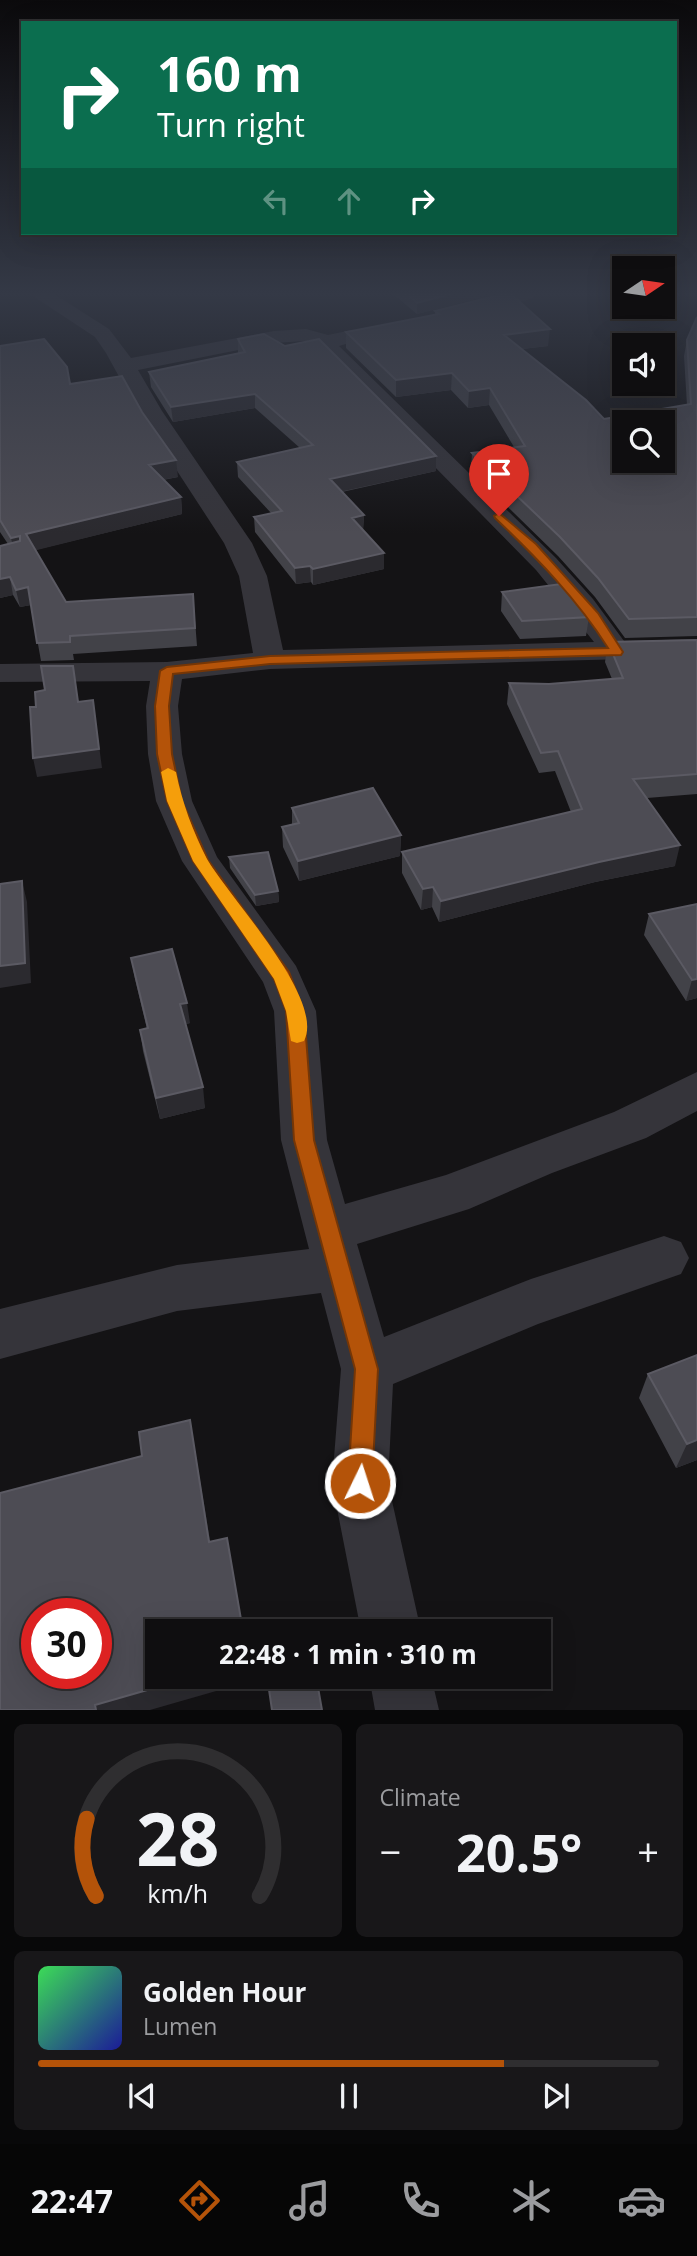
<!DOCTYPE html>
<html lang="en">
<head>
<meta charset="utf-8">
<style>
  body { margin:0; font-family:"Open Sans",sans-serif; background:#181719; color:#f1f3f6; height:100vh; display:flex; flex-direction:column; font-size:26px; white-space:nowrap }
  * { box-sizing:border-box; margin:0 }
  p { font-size:23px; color:#9b9c9f }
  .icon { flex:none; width:38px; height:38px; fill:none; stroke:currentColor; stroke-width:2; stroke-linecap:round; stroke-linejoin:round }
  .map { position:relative; height:1710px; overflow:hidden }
  .side { display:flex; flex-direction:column; gap:14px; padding:14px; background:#080809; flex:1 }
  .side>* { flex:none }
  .top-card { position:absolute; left:21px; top:21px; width:656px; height:214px; border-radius:0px; box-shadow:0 7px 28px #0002,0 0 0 2px #2f2e30; background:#0b6e4f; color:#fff; overflow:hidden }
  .needle { width:46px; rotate:77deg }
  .tools { position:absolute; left:612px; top:256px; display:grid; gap:14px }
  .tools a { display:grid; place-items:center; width:63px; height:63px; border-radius:0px; background:#0f0e10; box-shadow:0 7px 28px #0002,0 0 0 2px #2f2e30; font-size:35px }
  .speed { position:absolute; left:21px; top:1598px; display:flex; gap:14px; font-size:35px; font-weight:700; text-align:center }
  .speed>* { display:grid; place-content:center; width:91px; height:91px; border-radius:50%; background:#0f0e10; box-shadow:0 7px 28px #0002,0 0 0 2px #2f2e30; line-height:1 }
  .speed .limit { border:10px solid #d22; background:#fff; color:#111 }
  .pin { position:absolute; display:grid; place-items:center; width:60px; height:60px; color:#fff; margin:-72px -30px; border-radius:50% 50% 50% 0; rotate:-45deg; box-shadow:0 0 7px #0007 }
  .pin .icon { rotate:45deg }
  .me { position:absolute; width:77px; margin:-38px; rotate:4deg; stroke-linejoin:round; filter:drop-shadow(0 0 5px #0008) }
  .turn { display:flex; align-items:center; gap:24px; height:147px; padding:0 21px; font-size:32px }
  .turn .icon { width:91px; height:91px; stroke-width:2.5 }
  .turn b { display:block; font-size:49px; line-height:60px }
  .lanes { display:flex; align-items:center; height:66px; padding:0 21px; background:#0003; justify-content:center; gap:35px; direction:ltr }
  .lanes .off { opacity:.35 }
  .big { font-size:52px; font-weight:700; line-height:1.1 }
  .side .widget { flex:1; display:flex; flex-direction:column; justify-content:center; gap:10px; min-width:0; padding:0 24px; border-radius:10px; background:#181719 }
  .side .dial { align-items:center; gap:0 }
  .dial svg { height:182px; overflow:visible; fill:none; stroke:#2f2e30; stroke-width:7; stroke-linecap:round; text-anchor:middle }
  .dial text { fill:#f1f3f6; stroke:none }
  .song { display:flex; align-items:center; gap:21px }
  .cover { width:84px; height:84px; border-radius:10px; background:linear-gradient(135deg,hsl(130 70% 55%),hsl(240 70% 35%)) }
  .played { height:7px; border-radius:4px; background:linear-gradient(90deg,#b45309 75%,#2f2e30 75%) }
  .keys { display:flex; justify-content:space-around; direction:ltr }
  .heat { display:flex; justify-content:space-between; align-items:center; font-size:38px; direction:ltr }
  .side .tiles { flex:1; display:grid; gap:14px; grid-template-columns:1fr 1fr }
  .widget:last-child { grid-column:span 2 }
  .trip { position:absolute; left:145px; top:1619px; width:406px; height:70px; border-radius:0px; background:#0f0e10; box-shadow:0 7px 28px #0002,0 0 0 2px #2f2e30; font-weight:700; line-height:70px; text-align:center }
  .tab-bar { display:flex; height:112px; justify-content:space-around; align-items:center; background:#060606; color:#9b9c9f }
  .tab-bar .icon { width:49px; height:49px }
  .tab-bar .current { color:#b45309 }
  .tab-bar b { font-size:32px; color:#f1f3f6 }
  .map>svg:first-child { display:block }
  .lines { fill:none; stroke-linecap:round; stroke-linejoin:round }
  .minor { fill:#35343a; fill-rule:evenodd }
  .wall { fill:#424248 }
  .shaded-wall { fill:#2b2a2f }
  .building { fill:#4d4c54; stroke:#5b5a63; stroke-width:2; fill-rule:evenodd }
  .route { fill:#b45309; stroke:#753606; stroke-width:2 }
  .slow { fill:#f59e0b }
</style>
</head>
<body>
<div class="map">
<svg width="697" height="1710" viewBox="0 0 697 1710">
  <rect width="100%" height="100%" fill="#141315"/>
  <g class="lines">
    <path class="minor" d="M 30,294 L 54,294 L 109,329 L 131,358 L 274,331 L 306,329 L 328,335 L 352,330 L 359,332 L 362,336 L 359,340 L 339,346 L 556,558 L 593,599 L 624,641 L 697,639 L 697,657 L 270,669 L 182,679 L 178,706 L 182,754 L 192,801 L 217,857 L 296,966 L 316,1011 L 327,1140 L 345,1204 L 446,1175 L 614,1112 L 697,1072 L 697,1111 L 646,1138 L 552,1173 L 469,1209 L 357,1244 L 384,1337 L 531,1279 L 664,1236 L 681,1242 L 689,1258 L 681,1274 L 538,1324 L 393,1384 L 388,1483 L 421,1631 L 361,1631 L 332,1483 L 341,1369 L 321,1293 L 177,1311 L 0,1359 L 0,1309 L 177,1265 L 309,1249 L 281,1140 L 274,1011 L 263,982 L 182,861 L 156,801 L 148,754 L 146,706 L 150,681 L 0,682 L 0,664 L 167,662 L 253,653 L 239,576 L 224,543 L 138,411 L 106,353 L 95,337 ZM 305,341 L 318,345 L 322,352 L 536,570 L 594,642 L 283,650 L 267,576 L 252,543 L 162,411 L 138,370 L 274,343 Z
      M 505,294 L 536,294 L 533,298 L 467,318 L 460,316 L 457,312 L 460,308 Z
      M 369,1676 L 431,1676 L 439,1710 L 375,1710 Z"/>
  </g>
  <path class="wall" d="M 393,294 L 494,294 L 417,314 Z
    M 435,311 L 548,346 L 522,349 L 604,419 L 687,405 L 684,356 L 687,340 L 697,317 L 697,636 L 625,638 L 595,597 L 558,556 L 471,471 L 472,453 L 514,447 L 489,405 L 468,408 L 451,390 L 396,397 L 346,348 L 346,332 L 435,315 Z
    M 238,339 L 436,456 L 436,471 L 342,492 L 364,515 L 363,530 L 384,569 L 313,585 L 311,582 L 296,584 L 255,532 L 254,517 L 271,513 L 238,477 L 237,462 L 300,448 L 255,408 L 173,422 L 151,387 L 149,372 L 238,353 Z
    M 0,346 L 70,384 L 178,477 L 163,480 L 181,497 L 182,514 L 35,550 L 66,602 L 193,594 L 197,646 L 73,654 L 74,660 L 41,661 L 31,605 L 20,607 L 13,595 L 0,598 L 0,546 L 8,544 L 0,532 Z
    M 502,592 L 589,617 L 586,636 L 520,639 L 501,611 Z
    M 697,640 L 697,794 L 647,798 L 675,866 L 595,882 L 439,922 L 432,907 L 421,910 L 402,873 L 402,852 L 571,812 L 555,771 L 539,773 L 507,704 L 509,683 L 549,684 L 612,679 L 605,662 L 608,642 Z
    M 292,808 L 401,835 L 400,856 L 299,881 L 283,847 L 282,827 L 292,824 Z
    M 229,857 L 278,891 L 279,902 L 256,906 L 230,868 Z
    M 697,904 L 697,998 L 686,1001 L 644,935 L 649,914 Z
    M 131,958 L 190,1023 L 186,1024 L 205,1108 L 160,1119 L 143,1051 L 140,1030 L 147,1029 L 135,979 Z
    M 648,1374 L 697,1460 L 676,1468 L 639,1398 Z"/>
  <path class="shaded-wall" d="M 451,294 L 494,294 L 417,314 L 417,303 Z
    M 550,329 L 548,346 L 503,351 L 504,335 Z
    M 452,373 L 451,390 L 396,397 L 396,380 Z
    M 490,388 L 489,405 L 468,408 L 469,391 Z
    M 255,394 L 255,408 L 173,422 L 171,407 Z
    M 436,456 L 436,471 L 330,494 L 330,479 Z
    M 176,460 L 178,477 L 150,482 L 149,465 Z
    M 181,497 L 182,514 L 29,552 L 26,534 Z
    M 364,515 L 363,531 L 352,518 Z
    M 20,536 L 23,553 L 15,555 L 11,538 Z
    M 384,553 L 384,569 L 313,585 L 313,569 Z
    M 310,566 L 311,582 L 296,584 L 295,568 Z
    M 10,577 L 13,595 L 0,598 L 0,579 Z
    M 28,587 L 31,605 L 20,607 L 16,590 Z
    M 93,700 L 102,768 L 37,777 L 33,758 Z
    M 401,835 L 400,856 L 299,881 L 298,861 Z
    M 680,845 L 675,866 L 595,882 L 439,922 L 441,901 L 599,862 Z
    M 22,881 L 27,902 L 31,983 L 0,988 L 0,966 Z
    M 433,887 L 432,907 L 421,910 L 423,889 Z
    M 278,891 L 279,902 L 256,906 L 255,895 Z
    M 697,979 L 697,998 L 686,1001 L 692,980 Z
    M 187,1003 L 190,1023 L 183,1025 L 180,1004 Z
    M 203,1087 L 205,1108 L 160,1119 L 156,1098 Z
    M 190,1420 L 214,1564 L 209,1542 Z
    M 697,1440 L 697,1460 L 676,1468 L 687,1444 Z
    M 196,1676 L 251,1676 L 251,1681 L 150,1710 L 96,1710 L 95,1705 Z"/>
  <path class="building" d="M 407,294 L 451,294 L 417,303 Z
    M 503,294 L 511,294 L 550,329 L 504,335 L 586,400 L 604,419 L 691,404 L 687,340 L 697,317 L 697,617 L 629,619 L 598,578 L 560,537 L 472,453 L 525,446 L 490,388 L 469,391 L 452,373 L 396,380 L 346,332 L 439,314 L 435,311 ZM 625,422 L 663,422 L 663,460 L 625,460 Z
    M 264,334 L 285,346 L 319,339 L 436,456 L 330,479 L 364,515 L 352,518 L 384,553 L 313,569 L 310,566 L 295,568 L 254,517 L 282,511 L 237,462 L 313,445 L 255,394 L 171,407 L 149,372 L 245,352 L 238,339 Z
    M 44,339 L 67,367 L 70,384 L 122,376 L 142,412 L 176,460 L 149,465 L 181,497 L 26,534 L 66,602 L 193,594 L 195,628 L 70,636 L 70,642 L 37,643 L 28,587 L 16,590 L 10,577 L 0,579 L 0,546 L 20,541 L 20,536 L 11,538 L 0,520 L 0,346 Z
    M 561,584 L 589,617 L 522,621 L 502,592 Z
    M 697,640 L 697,774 L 633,779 L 680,845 L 599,862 L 441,901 L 433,887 L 423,889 L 402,852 L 582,809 L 558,751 L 541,753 L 509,683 L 549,684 L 623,678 L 608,642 Z
    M 41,666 L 73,666 L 78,702 L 93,700 L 99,749 L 33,758 L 30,707 L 36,707 L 35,692 L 45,690 Z
    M 373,788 L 401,835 L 298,861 L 282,827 L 299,823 L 292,808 Z
    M 268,852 L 278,891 L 255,895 L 229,857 Z
    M 22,881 L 25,963 L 0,966 L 0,884 Z
    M 697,904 L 697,979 L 692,980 L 649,914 Z
    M 172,949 L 187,1003 L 180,1004 L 203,1087 L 156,1098 L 140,1030 L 148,1028 L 131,958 Z
    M 697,1355 L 697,1440 L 687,1444 L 648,1374 Z
    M 190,1420 L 209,1542 L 227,1538 L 243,1631 L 158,1631 L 158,1676 L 196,1676 L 95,1705 L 96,1710 L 0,1710 L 0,1493 L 142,1456 L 139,1432 ZM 37,1614 L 96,1614 L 96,1673 L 37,1673 Z
    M 267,1676 L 316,1676 L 322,1710 L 272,1710 Z"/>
  <linearGradient id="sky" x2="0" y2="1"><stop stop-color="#0b0a0c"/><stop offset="0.55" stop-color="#343946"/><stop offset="1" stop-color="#343946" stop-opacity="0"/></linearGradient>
  <rect width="697" height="534" fill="url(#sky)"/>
  <path class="route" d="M 499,513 L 536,544 L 598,613 L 623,652 L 621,655 L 270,664 L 173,674 L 169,706 L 172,754 L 182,801 L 208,860 L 289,972 L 304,1011 L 314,1140 L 378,1369 L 372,1483 L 368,1492 L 360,1495 L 351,1492 L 348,1483 L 355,1369 L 294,1140 L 286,1011 L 274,979 L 193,861 L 167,801 L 157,754 L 155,706 L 160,671 L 167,667 L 270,656 L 608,648 C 577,599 537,558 495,518 L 494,516 Z"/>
  <path class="slow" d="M 168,768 L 176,772 C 182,802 193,832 207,859 C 228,896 326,999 304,1041 L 297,1043 L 291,1041 L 286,1011 L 274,979 L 193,861 L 167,801 L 161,772 Z"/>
</svg>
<div class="tools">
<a><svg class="needle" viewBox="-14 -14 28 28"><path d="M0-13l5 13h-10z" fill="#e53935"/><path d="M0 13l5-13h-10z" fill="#9b9c9f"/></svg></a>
<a><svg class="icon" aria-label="sound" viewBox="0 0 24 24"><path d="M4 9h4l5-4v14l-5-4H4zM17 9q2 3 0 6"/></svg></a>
<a><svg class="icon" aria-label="search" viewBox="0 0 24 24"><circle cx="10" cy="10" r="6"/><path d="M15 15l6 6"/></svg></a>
</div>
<div class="speed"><div class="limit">30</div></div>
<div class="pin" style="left:499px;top:516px;background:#d93025"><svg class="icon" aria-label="arrive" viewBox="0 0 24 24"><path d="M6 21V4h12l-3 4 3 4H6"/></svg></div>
<svg class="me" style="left:360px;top:1483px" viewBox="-20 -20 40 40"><circle r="17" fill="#b45309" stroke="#fff" stroke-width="3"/><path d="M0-11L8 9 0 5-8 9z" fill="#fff"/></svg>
<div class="trip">22:48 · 1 min · 310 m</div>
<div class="top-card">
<div class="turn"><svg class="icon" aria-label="right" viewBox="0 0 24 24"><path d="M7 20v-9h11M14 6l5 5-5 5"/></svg><div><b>160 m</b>Turn right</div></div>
<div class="lanes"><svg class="icon off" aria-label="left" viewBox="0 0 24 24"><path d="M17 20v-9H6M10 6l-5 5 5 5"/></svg><svg class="icon off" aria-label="ahead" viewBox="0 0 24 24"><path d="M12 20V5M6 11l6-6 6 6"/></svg><svg class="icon" aria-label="right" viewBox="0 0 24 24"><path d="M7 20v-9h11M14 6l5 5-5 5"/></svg></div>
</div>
</div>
<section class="side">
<div class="tiles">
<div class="widget dial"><svg viewBox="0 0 100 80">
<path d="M14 69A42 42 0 1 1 86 69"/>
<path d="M14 69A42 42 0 0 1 10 35" stroke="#b45309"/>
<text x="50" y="56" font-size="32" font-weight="700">28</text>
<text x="50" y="72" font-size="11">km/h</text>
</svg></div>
<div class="widget"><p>Climate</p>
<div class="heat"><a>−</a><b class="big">20.5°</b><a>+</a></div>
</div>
<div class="widget">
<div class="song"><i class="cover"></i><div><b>Golden Hour</b><p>Lumen</p></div></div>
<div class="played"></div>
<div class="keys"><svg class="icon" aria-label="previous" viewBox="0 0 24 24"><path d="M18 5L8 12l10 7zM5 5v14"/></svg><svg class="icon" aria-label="pause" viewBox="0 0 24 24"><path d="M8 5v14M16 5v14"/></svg><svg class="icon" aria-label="next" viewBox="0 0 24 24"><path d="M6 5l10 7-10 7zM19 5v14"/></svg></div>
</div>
</div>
</section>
<nav class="tab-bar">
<b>22:47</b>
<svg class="icon current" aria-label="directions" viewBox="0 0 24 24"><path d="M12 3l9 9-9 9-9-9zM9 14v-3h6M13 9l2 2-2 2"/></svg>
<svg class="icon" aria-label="music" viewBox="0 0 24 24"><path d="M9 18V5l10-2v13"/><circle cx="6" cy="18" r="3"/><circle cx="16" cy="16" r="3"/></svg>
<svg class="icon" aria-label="phone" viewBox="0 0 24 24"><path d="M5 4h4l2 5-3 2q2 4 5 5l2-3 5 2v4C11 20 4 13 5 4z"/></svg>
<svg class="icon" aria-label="climate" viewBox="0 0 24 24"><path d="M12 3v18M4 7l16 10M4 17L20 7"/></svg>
<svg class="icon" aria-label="car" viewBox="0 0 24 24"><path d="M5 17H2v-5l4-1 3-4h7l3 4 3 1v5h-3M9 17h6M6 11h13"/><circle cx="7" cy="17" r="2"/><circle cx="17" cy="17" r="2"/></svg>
</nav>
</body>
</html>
